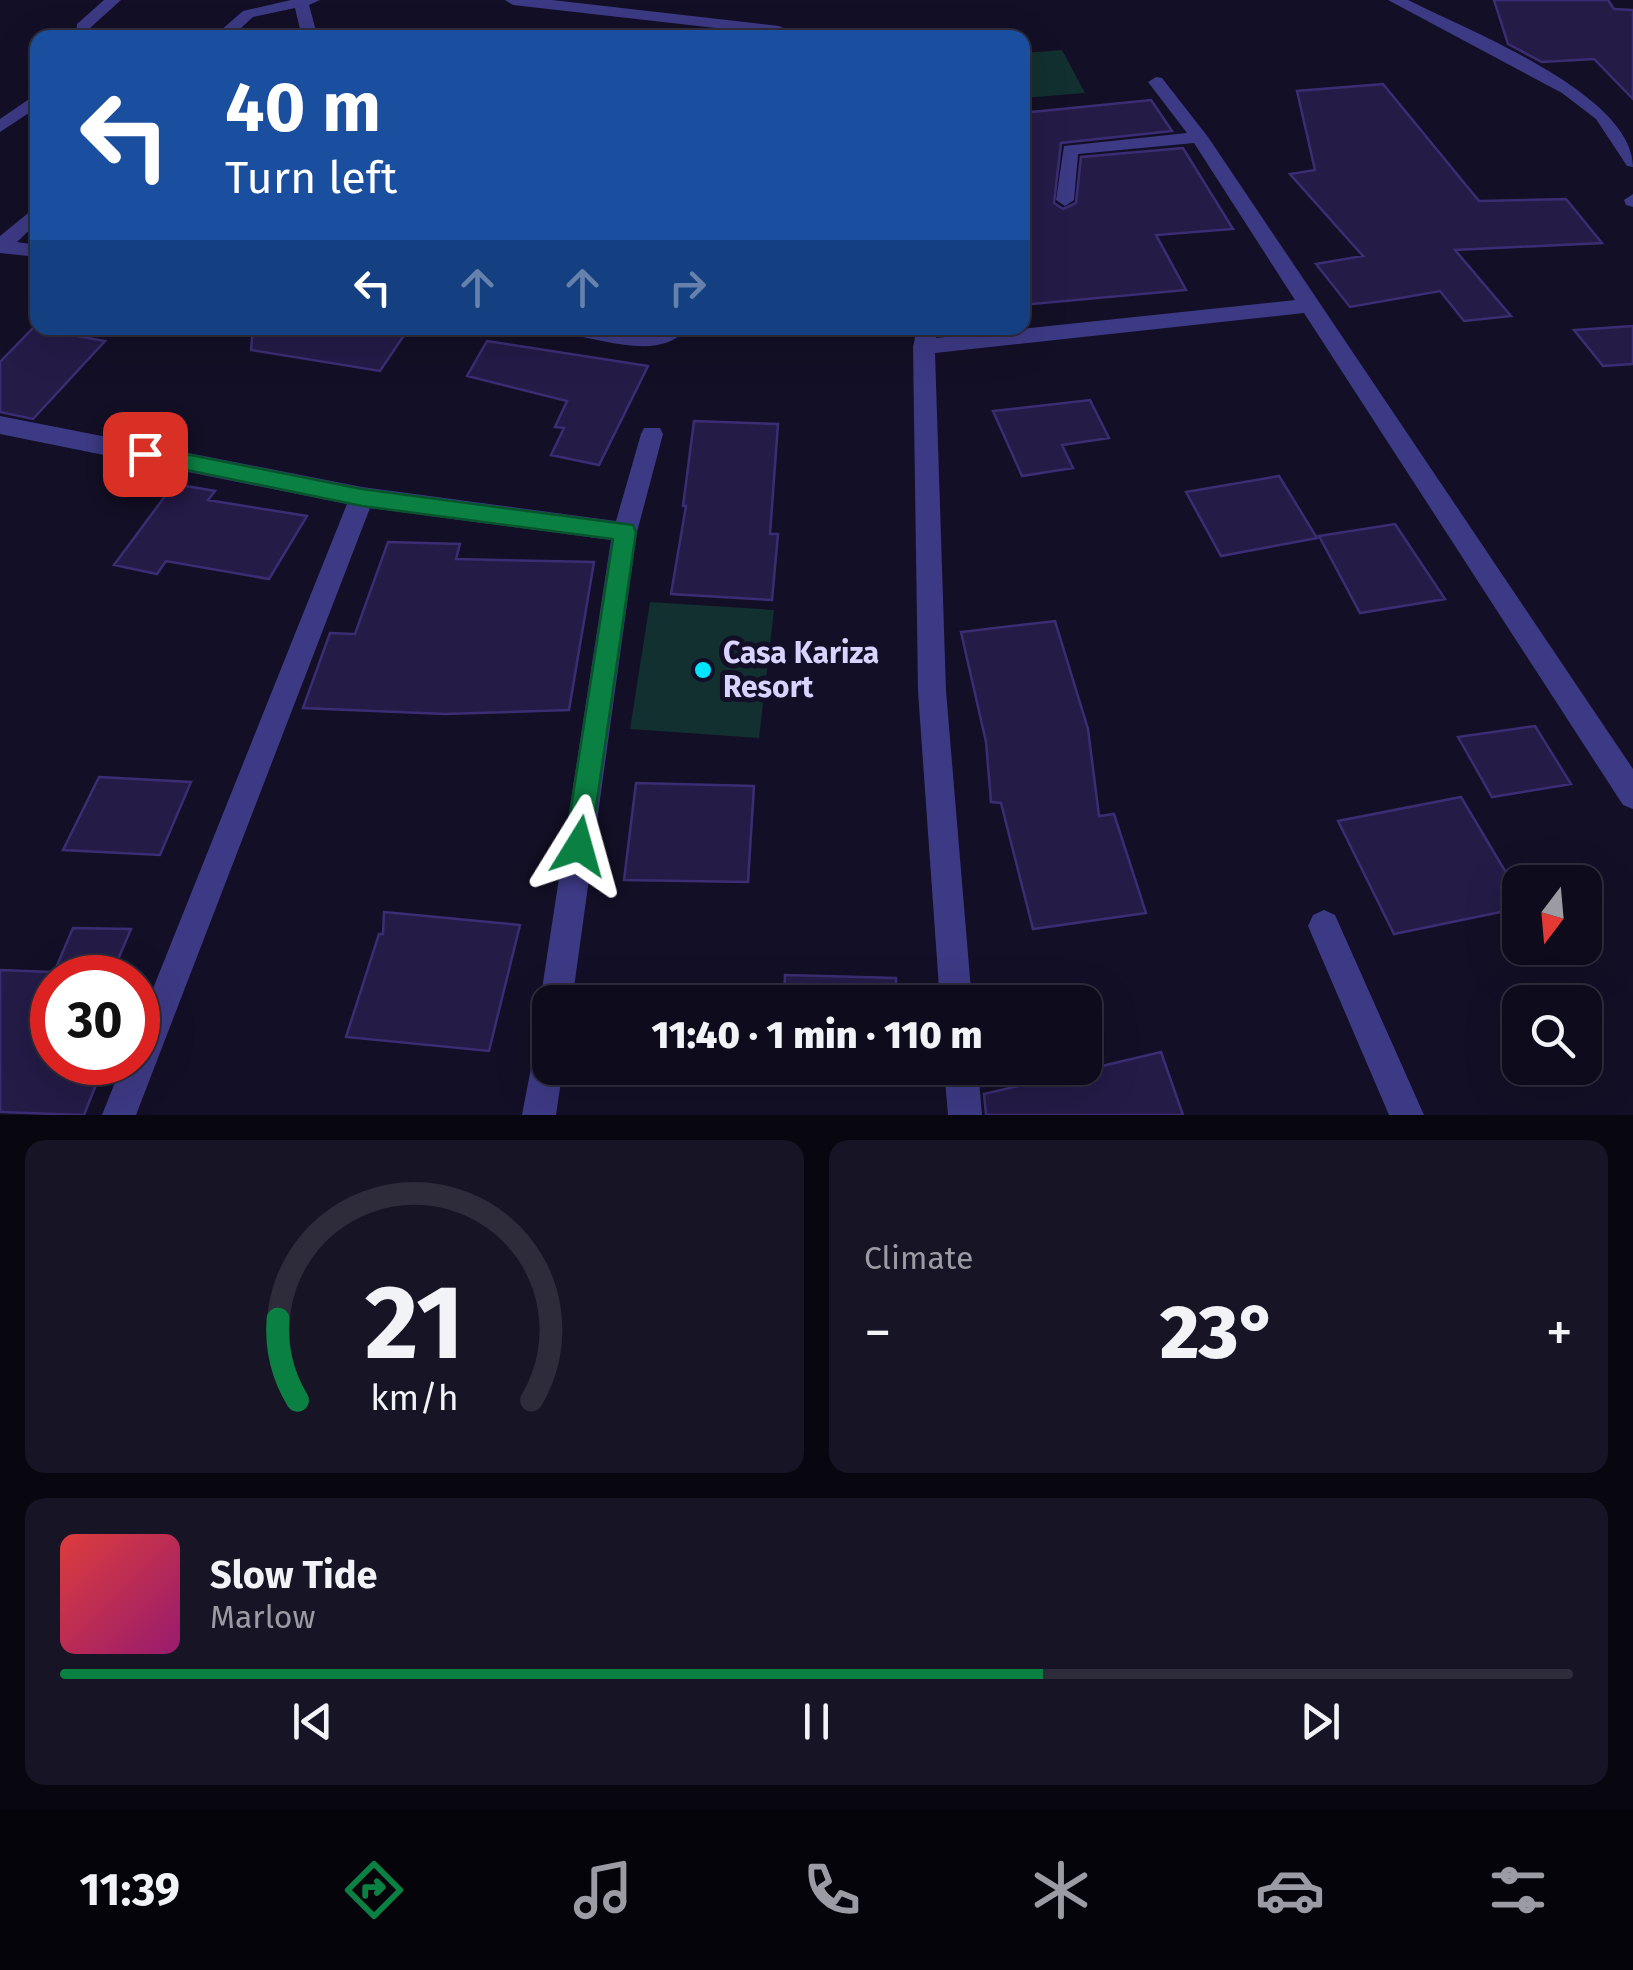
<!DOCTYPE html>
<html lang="en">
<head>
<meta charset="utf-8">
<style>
  body { margin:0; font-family:"Fira Sans",sans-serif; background:#171425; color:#f1f3f6; height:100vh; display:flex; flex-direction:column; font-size:38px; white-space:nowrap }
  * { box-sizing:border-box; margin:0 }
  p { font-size:32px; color:#9b9ba3 }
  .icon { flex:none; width:55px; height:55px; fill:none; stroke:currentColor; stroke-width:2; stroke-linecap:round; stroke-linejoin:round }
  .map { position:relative; height:1115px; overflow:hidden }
  .sheet { display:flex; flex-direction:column; gap:25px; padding:25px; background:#08060f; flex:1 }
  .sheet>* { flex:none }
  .banner { position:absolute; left:30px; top:30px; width:1000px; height:305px; border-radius:20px; box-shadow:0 10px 40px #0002,0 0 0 2px #2e2b3b; background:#1a4fa0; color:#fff; overflow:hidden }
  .needle { width:65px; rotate:196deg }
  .tools { position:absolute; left:1502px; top:865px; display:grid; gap:20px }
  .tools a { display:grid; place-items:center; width:100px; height:100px; border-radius:20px; background:#0e0b1c; box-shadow:0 10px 40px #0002,0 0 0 2px #2e2b3b; font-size:50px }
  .speed { position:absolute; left:30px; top:955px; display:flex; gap:20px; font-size:50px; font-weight:700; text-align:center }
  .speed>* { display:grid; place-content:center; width:130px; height:130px; border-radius:50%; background:#0e0b1c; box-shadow:0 10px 40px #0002,0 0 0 2px #2e2b3b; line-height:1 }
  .speed .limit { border:15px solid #d22; background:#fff; color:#111 }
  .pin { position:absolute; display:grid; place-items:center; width:85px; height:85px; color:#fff; margin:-42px; border-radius:20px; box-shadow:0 5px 15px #0006 }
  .me { position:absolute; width:110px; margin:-55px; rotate:8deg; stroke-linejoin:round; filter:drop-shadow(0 0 8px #0008) }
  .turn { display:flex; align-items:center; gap:35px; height:210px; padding:0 30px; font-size:45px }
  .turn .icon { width:130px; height:130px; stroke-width:2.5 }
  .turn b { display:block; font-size:70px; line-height:85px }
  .lanes { display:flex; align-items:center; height:95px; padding:0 30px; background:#0003; justify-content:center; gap:50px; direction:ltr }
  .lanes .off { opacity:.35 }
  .big { font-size:75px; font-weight:800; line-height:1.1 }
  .sheet .widget { flex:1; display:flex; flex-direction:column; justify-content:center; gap:15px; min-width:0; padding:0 35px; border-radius:20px; background:#171425 }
  .sheet .dial { align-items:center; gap:0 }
  .dial svg { height:260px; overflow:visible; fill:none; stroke:#2e2b3b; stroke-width:7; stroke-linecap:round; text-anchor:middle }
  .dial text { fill:#f1f3f6; stroke:none }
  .song { display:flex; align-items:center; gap:30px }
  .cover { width:120px; height:120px; border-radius:15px; background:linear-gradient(135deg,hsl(0 70% 55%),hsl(320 70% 35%)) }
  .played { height:10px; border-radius:5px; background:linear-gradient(90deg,#0b8043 65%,#2e2b3b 65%) }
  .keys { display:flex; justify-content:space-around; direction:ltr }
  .heat { display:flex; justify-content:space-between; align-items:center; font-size:55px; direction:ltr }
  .sheet .tiles { flex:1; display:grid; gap:25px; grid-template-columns:1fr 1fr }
  .widget:last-child { grid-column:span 2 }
  .trip { position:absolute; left:532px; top:985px; width:570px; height:100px; border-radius:20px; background:#0e0b1c; box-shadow:0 10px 40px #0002,0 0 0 2px #2e2b3b; font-weight:800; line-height:100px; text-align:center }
  .dock { display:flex; height:160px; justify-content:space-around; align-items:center; background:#06040b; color:#9b9ba3 }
  .dock .icon { width:70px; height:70px }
  .dock .current { color:#0b8043 }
  .dock b { font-size:45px; color:#f1f3f6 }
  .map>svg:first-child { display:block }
  .green { fill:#12302f }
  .building { fill:#241b47; stroke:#3b2d73; stroke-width:2.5 }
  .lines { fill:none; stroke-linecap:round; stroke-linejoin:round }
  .minor { fill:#3d3a85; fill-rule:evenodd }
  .route { fill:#0b8043; stroke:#07532c; stroke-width:2.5 }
  .poi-dot { fill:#00e5ff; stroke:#130f26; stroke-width:4 }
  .labels { text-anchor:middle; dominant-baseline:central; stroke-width:10; stroke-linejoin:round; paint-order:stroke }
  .poi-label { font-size:30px; font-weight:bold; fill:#d9d4ff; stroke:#130f26; text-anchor:start }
</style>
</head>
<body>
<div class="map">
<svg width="1633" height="1115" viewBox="0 0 1633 1115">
  <rect width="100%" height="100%" fill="#130f26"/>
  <path class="green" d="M 1062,50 L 1085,93 L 1023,98 L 1023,53 Z
    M 650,602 L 774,610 L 759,738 L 630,729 Z"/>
  <path class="building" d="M 1494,0 L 1608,0 L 1614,9 L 1633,10 L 1633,99 L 1594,59 L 1542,62 L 1508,44 Z
    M 1383,84 L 1479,201 L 1566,199 L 1602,243 L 1455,250 L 1511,316 L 1464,321 L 1440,291 L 1350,307 L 1316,264 L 1363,256 L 1290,174 L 1315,170 L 1297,91 Z
    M 1151,100 L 1172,131 L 1061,143 L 1054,203 L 1063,209 L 1076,203 L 1081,157 L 1183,148 L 1233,229 L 1156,235 L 1186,290 L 1022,305 L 1022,113 Z
    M 1633,326 L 1633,364 L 1603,366 L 1574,330 Z
    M 33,328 L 105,341 L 33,419 L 0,412 L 0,362 Z
    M 253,328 L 409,328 L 380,371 L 251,350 Z
    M 487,341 L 648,366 L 599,465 L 551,455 L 564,428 L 555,427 L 567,401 L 467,376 Z
    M 1090,400 L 1109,438 L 1062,445 L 1073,468 L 1022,476 L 993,411 Z
    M 694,421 L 778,424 L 770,534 L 778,534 L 772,600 L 671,594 L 686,506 L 683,506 Z
    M 1279,476 L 1317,538 L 1221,556 L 1186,492 Z
    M 174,484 L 215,491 L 208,500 L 307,516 L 269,579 L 166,561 L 157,574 L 114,565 Z
    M 1395,524 L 1445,599 L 1360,613 L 1319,536 Z
    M 388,542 L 460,544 L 456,559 L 594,562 L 569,710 L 445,714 L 303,708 L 330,633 L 355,634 Z
    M 1055,621 L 1088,729 L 1099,816 L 1114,814 L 1146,913 L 1033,929 L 1001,803 L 991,802 L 986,742 L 961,632 Z
    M 1535,726 L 1571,784 L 1492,797 L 1458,737 Z
    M 99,777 L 191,782 L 160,855 L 63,850 Z
    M 636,783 L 754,786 L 748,882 L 624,880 Z
    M 1461,797 L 1520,896 L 1520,908 L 1394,934 L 1338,821 Z
    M 384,912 L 520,925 L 489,1051 L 346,1037 L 379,934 L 383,934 Z
    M 73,928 L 131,929 L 110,978 L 52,978 L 52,1062 L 105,1062 L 84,1115 L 0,1112 L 0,970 L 52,972 L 52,977 Z
    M 785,975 L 896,978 L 896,1002 L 784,1002 Z
    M 1161,1052 L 1183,1115 L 986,1115 L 984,1094 Z
    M 782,1068 L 898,1068 L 898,1082 L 781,1079 Z"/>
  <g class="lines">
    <path class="minor" d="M 104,0 L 121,0 L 90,28 L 92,38 L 76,38 L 77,24 Z
      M 291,0 L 320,0 L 309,5 L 318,38 L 302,38 L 295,8 L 253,17 L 230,38 L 212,38 L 243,11 Z
      M 505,0 L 552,0 L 779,26 L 804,38 L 513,5 Z
      M 1388,0 L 1408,0 C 1467,30 1633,94 1633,167 L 1627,166 L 1596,119 L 1562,93 Z
      M 1156,77 L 1162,78 L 1208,137 L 1633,769 L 1633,809 L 1623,805 L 1304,313 L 935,353 L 946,691 L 972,1002 L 940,1002 L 918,691 L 913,347 L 917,328 L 937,328 L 936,338 L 1295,300 L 1194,143 L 1078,154 L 1074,200 L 1065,206 L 1056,200 L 1064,146 L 1187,133 L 1148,82 Z
      M 38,93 L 38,107 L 0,132 L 0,119 Z
      M 1633,194 L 1633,207 L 1626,205 L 1624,200 Z
      M 38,205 L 38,222 L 17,242 L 38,245 L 38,257 L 0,253 L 0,236 Z
      M 561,328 L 650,332 L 687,328 C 662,361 606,340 571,335 Z
      M 0,416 L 362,487 L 616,521 L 641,434 L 644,428 L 660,428 L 663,434 L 637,532 L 572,1002 L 550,1002 L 550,1016 L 544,1014 L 540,1002 L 611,540 L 370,508 L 136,1115 L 102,1115 L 123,1062 L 138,1062 L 138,1026 L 347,504 L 0,434 Z
      M 1324,910 L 1335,915 L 1424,1115 L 1389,1115 L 1308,926 L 1313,915 Z
      M 550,1026 L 550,1068 L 563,1068 L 556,1115 L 522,1115 L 538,1031 Z
      M 944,1068 L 978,1068 L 982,1115 L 948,1115 Z"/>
  </g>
  <path class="route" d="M 145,446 L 362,489 L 633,525 L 636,532 L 589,855 L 579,859 L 569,855 L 565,846 L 613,539 L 362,506 L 138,460 L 134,454 Z"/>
  <circle class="poi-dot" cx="703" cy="670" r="10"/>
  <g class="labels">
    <g class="poi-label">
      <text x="723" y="653">Casa Kariza<tspan x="723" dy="34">Resort</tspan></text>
    </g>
  </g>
</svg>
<div class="tools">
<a><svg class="needle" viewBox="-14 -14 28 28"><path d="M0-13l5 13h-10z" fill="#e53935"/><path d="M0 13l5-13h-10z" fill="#9b9ba3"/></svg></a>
<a><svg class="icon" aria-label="search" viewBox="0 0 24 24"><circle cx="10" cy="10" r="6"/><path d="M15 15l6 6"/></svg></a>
</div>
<div class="speed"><div class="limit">30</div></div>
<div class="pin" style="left:145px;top:454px;background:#d93025"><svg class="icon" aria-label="arrive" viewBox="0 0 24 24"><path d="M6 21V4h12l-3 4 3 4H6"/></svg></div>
<svg class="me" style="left:579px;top:846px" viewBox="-20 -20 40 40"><path d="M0-17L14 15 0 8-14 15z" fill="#0b8043" stroke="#fff" stroke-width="4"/></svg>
<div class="trip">11:40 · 1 min · 110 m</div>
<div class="banner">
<div class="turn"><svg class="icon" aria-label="left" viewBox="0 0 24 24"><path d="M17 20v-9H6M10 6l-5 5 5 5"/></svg><div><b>40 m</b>Turn left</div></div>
<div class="lanes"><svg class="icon" aria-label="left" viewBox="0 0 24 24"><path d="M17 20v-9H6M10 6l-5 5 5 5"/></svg><svg class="icon off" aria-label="ahead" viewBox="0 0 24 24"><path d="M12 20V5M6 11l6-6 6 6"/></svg><svg class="icon off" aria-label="ahead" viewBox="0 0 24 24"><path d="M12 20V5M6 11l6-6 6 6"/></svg><svg class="icon off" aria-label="right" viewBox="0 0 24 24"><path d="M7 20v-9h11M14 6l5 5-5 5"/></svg></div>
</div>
</div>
<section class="sheet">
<div class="tiles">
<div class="widget dial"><svg viewBox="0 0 100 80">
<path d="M14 69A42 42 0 1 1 86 69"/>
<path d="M14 69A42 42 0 0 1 8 44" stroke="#0b8043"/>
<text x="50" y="56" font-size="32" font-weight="700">21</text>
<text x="50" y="72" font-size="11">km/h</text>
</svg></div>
<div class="widget"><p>Climate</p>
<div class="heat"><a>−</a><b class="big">23°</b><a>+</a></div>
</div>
<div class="widget">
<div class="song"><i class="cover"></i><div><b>Slow Tide</b><p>Marlow</p></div></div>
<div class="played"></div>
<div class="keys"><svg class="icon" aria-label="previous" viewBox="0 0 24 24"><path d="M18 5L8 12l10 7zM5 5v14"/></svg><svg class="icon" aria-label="pause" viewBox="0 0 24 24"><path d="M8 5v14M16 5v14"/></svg><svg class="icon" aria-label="next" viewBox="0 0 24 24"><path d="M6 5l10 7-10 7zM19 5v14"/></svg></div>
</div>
</div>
</section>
<nav class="dock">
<b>11:39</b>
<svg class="icon current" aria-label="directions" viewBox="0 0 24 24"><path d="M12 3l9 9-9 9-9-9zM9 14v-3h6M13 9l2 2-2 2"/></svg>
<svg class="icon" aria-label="music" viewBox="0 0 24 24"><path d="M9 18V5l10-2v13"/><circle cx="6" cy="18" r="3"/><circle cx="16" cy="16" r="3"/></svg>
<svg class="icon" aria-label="phone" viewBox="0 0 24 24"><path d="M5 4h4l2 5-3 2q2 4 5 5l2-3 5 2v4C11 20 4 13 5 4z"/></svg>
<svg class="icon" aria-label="climate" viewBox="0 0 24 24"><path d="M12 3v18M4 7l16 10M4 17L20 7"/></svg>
<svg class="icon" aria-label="car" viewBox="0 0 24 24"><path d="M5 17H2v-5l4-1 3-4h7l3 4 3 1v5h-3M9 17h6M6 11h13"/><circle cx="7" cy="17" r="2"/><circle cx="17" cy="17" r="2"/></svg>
<svg class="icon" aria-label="filters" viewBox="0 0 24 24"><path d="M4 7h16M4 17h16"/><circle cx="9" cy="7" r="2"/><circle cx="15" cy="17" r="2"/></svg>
</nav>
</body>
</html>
